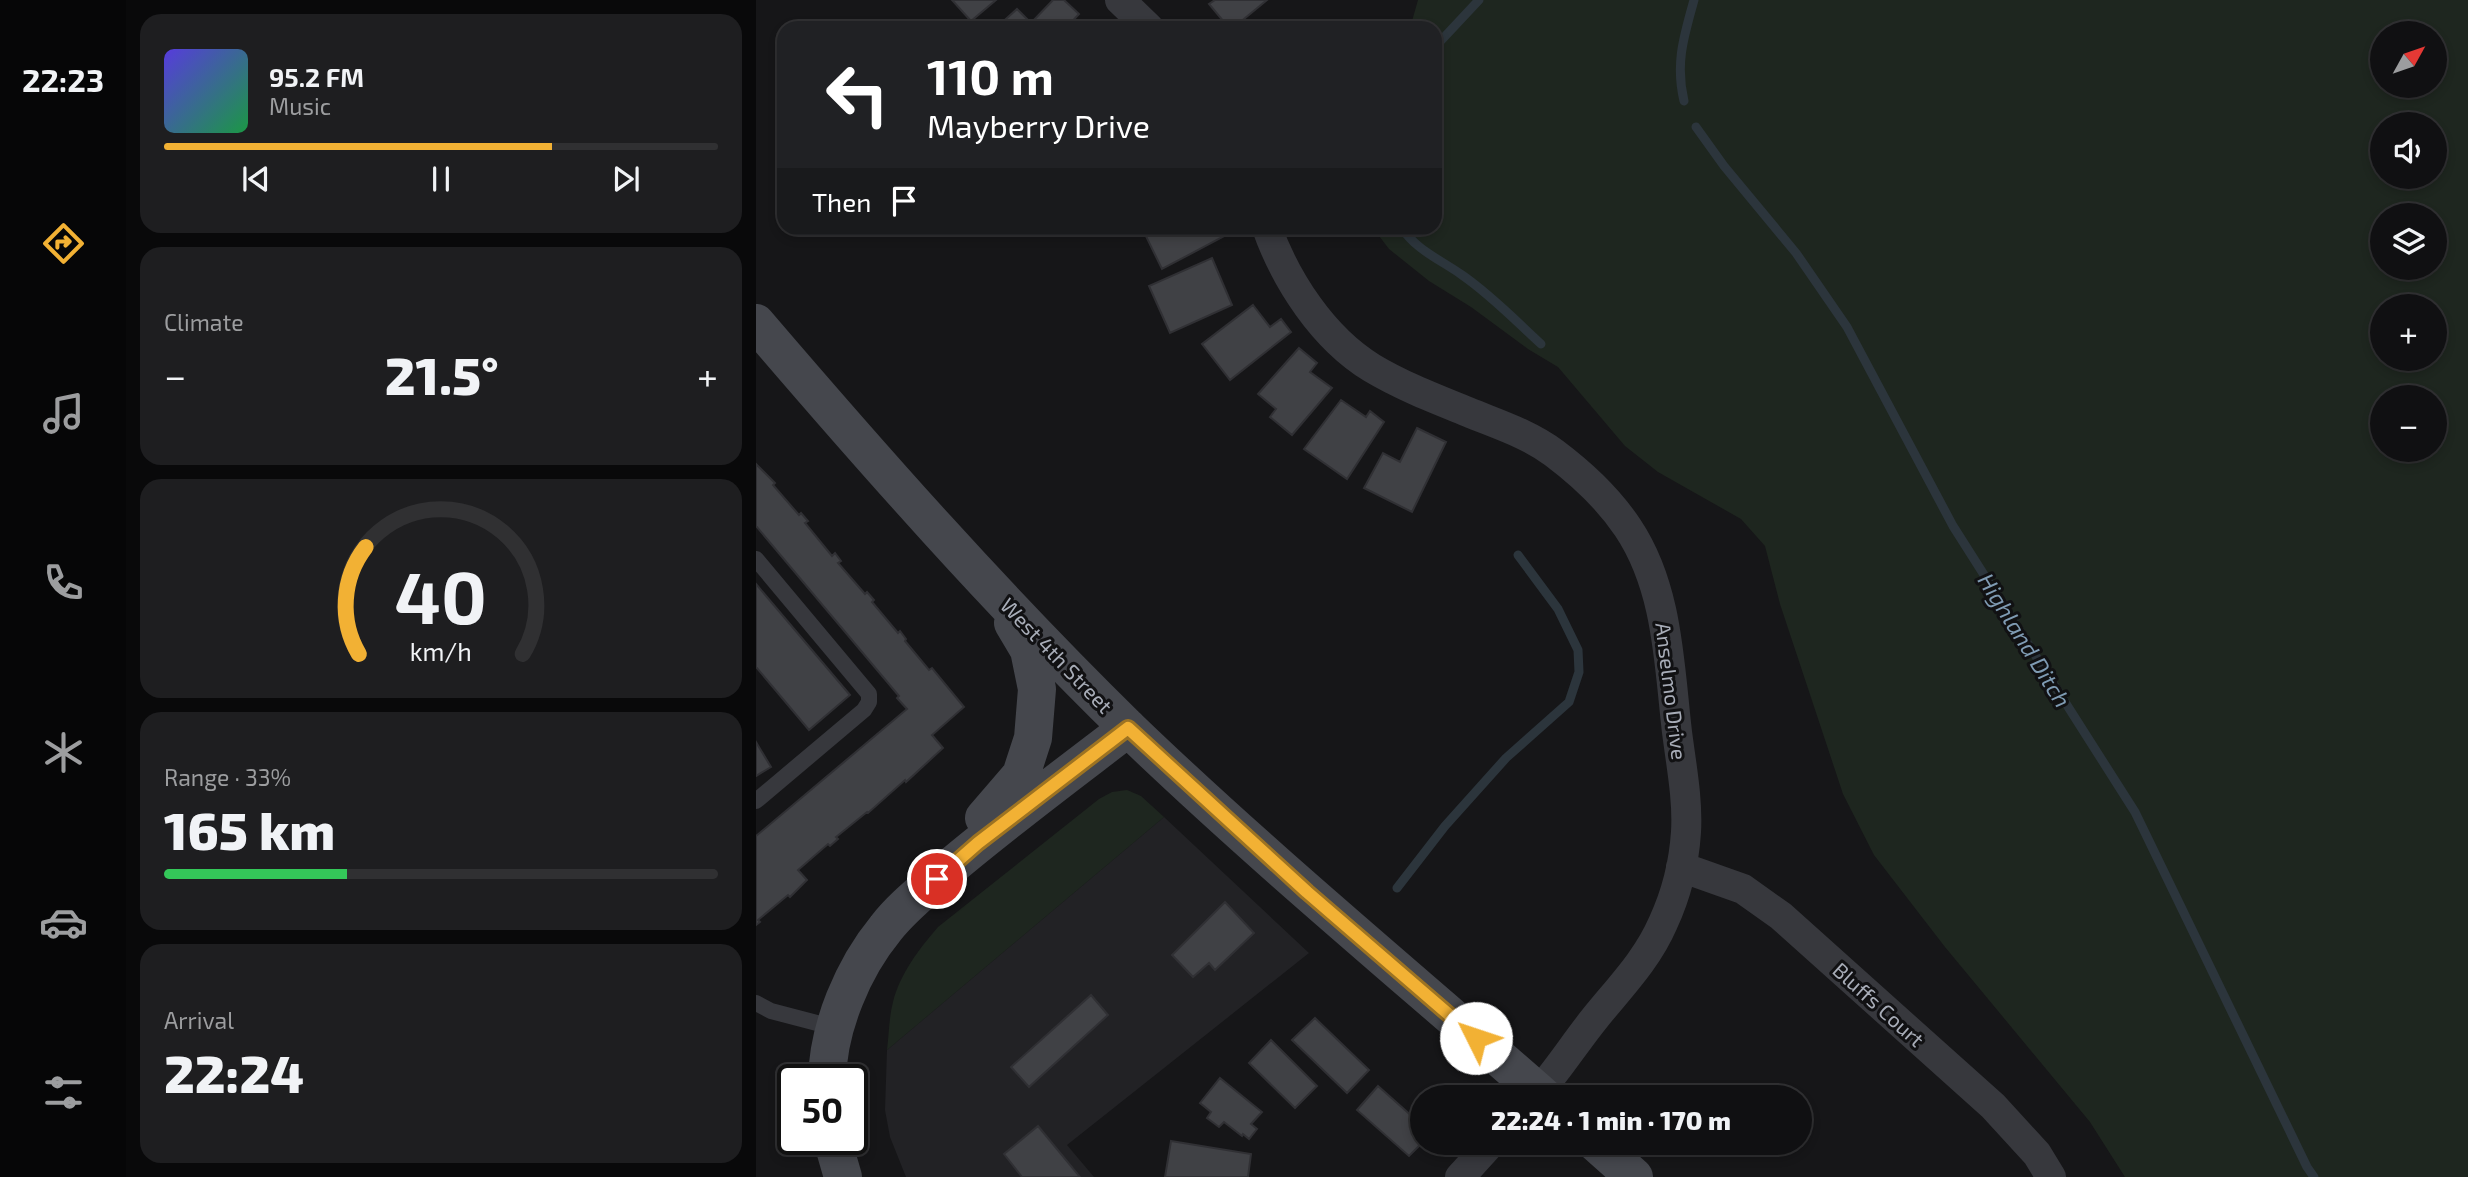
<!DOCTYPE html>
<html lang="en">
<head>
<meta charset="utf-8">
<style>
  body { margin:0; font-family:"Exo 2",sans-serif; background:#1e1e20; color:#f1f3f6; height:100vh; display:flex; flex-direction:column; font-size:26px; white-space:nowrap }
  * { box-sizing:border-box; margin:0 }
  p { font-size:23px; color:#9c9d9f }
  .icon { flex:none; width:38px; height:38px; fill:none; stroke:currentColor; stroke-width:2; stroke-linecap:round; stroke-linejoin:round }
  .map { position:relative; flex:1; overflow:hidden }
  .drawer { display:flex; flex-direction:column; gap:14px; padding:14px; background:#09090a; width:630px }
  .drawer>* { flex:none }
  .hud { position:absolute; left:21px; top:21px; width:665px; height:214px; border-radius:21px; box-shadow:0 4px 10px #0003,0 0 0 2px #303032; background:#202124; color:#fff; overflow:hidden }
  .needle { width:46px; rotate:50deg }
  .controls { position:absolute; left:1614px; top:21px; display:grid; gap:14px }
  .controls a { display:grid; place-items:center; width:77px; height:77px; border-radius:50%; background:#101012; box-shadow:0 4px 10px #0003,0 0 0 2px #303032; font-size:35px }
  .speed { position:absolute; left:21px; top:1064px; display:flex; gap:14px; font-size:35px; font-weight:700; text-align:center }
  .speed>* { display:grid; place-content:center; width:91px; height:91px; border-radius:50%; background:#101012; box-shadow:0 4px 10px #0003,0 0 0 2px #303032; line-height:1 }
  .speed .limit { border:4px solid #111; border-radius:10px; background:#fff; color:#111 }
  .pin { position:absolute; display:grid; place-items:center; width:60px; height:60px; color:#fff; margin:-30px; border:4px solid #fff; border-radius:50%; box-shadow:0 2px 7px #0007 }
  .me { position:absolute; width:77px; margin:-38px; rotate:311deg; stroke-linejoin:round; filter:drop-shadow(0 0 5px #0008) }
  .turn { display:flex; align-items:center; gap:24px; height:147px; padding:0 35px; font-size:32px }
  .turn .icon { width:91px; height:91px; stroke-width:2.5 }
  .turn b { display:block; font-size:49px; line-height:60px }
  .then { display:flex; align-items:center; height:66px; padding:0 35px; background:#0003; gap:14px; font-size:26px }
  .big { font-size:52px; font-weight:800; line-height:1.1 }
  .drawer .tile { flex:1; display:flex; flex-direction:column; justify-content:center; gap:10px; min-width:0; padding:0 24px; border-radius:21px; background:#1e1e20 }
  .drawer .dial { align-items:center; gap:0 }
  .dial svg { height:182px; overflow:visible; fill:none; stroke:#303032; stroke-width:7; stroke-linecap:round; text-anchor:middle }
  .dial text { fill:#f1f3f6; stroke:none }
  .song { display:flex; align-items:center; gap:21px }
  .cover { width:84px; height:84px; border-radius:10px; background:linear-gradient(135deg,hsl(250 70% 55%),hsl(140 70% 35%)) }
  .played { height:7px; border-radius:4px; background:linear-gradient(90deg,#f2b134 70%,#303032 70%) }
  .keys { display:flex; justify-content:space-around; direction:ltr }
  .heat { display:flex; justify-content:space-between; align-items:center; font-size:38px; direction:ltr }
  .charge { height:10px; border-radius:5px; background:linear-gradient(90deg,#34c759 33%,#303032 0) }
  .trip { position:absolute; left:654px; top:1085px; width:402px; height:70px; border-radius:35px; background:#101012; box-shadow:0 4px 10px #0003,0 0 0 2px #303032; font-weight:800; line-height:70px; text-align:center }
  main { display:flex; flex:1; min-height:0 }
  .dock { display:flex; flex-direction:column; width:126px; justify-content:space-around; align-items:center; background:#060607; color:#9c9d9f }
  .dock .icon { width:49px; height:49px }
  .dock .selected { color:#f2b134 }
  .dock b { font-size:32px; color:#f1f3f6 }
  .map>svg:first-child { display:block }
  .built { fill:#222225 }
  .green { fill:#1e261f; fill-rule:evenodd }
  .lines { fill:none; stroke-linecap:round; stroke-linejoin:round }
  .stream { stroke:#2c353c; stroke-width:9 }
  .building { fill:#404145; stroke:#303034; stroke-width:2 }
  .lane { stroke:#37383d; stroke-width:16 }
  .street { stroke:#37383d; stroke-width:30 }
  .secondary { stroke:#45474d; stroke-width:38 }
  .route-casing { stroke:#9d7322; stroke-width:18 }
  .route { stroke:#f2b134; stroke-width:12 }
  .labels { text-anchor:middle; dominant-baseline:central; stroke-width:6; stroke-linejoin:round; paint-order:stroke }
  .street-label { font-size:21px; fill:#a8adb8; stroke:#111113 }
  .water-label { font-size:23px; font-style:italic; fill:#7f9bb3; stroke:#111113 }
</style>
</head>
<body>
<main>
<nav class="dock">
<b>22:23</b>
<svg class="icon selected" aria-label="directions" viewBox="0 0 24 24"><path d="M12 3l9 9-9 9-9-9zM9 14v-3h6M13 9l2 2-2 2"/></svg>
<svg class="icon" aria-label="music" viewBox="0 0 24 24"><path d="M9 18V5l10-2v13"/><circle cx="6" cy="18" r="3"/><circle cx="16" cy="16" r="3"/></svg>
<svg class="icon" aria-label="phone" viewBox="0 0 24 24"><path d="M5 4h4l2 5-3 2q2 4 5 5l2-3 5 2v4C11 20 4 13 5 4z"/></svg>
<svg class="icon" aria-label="climate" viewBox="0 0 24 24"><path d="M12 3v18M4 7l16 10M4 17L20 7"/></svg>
<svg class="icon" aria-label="car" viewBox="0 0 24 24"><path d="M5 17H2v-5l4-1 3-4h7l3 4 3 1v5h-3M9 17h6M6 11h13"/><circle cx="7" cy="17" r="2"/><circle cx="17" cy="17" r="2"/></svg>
<svg class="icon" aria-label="filters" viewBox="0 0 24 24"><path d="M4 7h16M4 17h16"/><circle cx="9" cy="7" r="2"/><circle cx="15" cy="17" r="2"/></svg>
</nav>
<section class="drawer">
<div class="tile">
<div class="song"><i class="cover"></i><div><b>95.2 FM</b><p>Music</p></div></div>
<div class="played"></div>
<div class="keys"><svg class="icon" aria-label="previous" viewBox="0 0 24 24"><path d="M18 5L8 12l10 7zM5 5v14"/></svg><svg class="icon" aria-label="pause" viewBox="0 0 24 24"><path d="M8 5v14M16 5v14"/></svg><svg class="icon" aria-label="next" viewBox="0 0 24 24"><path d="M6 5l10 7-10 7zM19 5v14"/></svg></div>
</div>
<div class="tile"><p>Climate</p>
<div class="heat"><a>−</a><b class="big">21.5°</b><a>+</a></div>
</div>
<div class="tile dial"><svg viewBox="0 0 100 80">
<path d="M14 69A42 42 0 1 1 86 69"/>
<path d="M14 69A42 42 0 0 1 17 22" stroke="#f2b134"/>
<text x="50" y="56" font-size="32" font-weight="700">40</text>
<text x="50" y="72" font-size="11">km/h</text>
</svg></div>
<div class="tile"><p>Range · 33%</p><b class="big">165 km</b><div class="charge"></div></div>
<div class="tile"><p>Arrival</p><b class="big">22:24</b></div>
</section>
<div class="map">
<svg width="1712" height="1177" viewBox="0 0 1712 1177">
  <rect width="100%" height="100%" fill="#161618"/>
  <path class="built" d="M 408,817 L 553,953 L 311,1145 L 338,1177 L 150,1177 L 134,1137 L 129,1110 L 131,1050 Z"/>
  <path class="green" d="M 662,0 L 1712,0 L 1712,1177 L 1369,1177 L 1334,1122 L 1189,947 L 1118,855 L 1087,794 L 1024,604 L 1009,546 L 985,519 L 902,472 L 869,446 L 802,367 L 772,349 L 715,307 L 673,281 L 633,249 L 617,228 L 679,228 L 679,28 L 654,28 ZM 1626,33 L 1678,33 L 1678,86 L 1626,86 ZM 1626,124 L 1678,124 L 1678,177 L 1626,177 ZM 1626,215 L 1678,215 L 1678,268 L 1626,268 ZM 1626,306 L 1678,306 L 1678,359 L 1626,359 ZM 1626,397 L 1678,397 L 1678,450 L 1626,450 Z
    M 371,790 L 385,796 L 408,817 L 131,1050 C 133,1034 133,1017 137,1002 C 144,974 163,949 182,927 L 343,799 L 356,792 Z"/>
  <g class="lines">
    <path class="stream" d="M 679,47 L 723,0
      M 928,101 C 919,63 928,36 938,0
      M 940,127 L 968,166 L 1040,253 L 1091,327 L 1197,526 L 1379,812 L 1551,1167 L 1558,1177
      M 646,228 C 660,250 685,260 706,275 C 735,295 760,321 785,344
      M 641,888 L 689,826 L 750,758 L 813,702 L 823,672 L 822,650 L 802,609 L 762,555"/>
  </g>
  <path class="building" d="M 196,0 L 240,0 L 215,21 Z
    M 297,0 L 308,0 L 323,14 L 310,28 L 240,28 L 261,9 L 275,23 Z
    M 459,0 L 511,0 L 477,28 L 473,28 L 453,4 Z
    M 386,228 L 473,228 L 476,232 L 406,269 Z
    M 456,258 L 476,305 L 414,333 L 393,286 Z
    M 497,305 L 514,327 L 525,319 L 535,332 L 474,380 L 446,344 Z
    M 543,348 L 561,363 L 554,372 L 576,388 L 536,435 L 514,417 L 520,409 L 502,394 Z
    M 585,400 L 610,417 L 614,411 L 628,422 L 591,479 L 548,449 Z
    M 661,428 L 690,442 L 656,512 L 608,488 L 627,453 L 644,462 Z
    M 0,464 L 19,483 L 17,485 L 43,515 L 45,513 L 52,521 L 49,523 L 76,556 L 79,553 L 85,561 L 82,563 L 109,594 L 111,592 L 118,600 L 116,602 L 142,633 L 144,631 L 150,639 L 149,641 L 173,670 L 176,668 L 208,707 L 176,735 L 187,748 L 150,782 L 149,780 L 112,813 L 111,812 L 80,837 L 82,839 L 74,846 L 72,844 L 42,870 L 51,880 L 34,897 L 32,895 L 2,920 L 4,922 L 0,925 L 0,836 L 151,709 L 141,698 L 143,696 L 0,526 Z
    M 0,584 L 94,695 L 53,730 L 0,667 Z
    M 0,742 L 15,767 L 0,776 Z
    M 469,902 L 498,933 L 459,970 L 453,963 L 437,977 L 416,955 Z
    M 335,995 L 352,1015 L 273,1087 L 255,1067 Z
    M 559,1018 L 613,1070 L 591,1093 L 536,1040 Z
    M 515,1040 L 561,1086 L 539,1108 L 493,1063 Z
    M 464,1078 L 506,1112 L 495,1124 L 501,1129 L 493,1139 L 487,1134 L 486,1136 L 468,1122 L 463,1127 L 451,1118 L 455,1112 L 444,1103 Z
    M 622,1086 L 667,1126 L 667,1142 L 653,1156 L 601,1110 Z
    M 282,1126 L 324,1177 L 266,1177 L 248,1154 Z
    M 415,1141 L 495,1154 L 492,1177 L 409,1177 Z"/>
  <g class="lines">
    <path class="lane" d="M 0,559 L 113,694 L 113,702 L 108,710 L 0,801
      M 0,1003 L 15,1011 L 80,1028"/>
    <path class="street" d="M 364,0 L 393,28
      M 511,228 C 530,281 567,338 616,368 C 646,386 680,399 712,412 C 741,424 773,434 798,453 C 826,474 852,498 872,528 C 912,588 913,663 921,732 C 925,764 932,799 930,832 C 928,863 920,895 907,923 C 891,960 864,987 839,1018 C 818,1044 800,1073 778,1097
      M 925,867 L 987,889 L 1025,916 L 1237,1106 L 1281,1154 L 1295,1177
      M 704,1177 L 735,1143"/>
    <path class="secondary" d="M 0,323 C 119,462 241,600 372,728 C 506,857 649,975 788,1097
      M 228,818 L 265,775 L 277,738 L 281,689 L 273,650 L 257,623
      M 71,1080 C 72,1027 97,968 130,928 C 147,906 171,888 192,869 C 250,820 312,774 372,728
      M 76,1139 L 87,1177
      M 840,1143 L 878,1177"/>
  </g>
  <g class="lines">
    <defs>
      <path id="route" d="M 181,879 L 222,843 L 372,728 L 551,892 L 720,1038"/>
    </defs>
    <use href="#route" class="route-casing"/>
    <use href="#route" class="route"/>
  </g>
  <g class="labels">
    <g class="street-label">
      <text transform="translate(301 655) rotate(46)">West 4th Street</text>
      <text transform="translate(916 691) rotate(83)">Anselmo Drive</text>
      <text transform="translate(1123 1004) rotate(42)">Bluffs Court</text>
    </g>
    <g class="water-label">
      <text transform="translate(1269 640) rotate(58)">Highland Ditch</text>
    </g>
  </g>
</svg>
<div class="controls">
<a><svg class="needle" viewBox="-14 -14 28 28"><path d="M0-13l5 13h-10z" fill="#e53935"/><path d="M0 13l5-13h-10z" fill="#9c9d9f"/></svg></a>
<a><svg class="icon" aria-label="sound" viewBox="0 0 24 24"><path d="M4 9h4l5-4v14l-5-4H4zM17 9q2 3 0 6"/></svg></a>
<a><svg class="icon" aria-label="layers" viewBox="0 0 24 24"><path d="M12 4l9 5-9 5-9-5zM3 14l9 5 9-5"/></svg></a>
<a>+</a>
<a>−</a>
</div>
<div class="speed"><div class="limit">50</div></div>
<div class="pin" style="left:181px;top:879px;background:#d93025"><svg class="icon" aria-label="arrive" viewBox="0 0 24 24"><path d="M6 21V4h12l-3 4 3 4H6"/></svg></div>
<svg class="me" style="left:720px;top:1038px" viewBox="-20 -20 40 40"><circle r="19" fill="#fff"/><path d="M0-13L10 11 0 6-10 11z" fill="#f2b134"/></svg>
<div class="trip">22:24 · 1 min · 170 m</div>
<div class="hud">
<div class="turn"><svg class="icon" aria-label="left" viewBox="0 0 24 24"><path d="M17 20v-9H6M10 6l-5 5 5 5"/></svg><div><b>110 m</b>Mayberry Drive</div></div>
<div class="then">Then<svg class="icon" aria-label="arrive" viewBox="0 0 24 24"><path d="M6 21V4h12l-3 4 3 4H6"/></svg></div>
</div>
</div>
</main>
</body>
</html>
